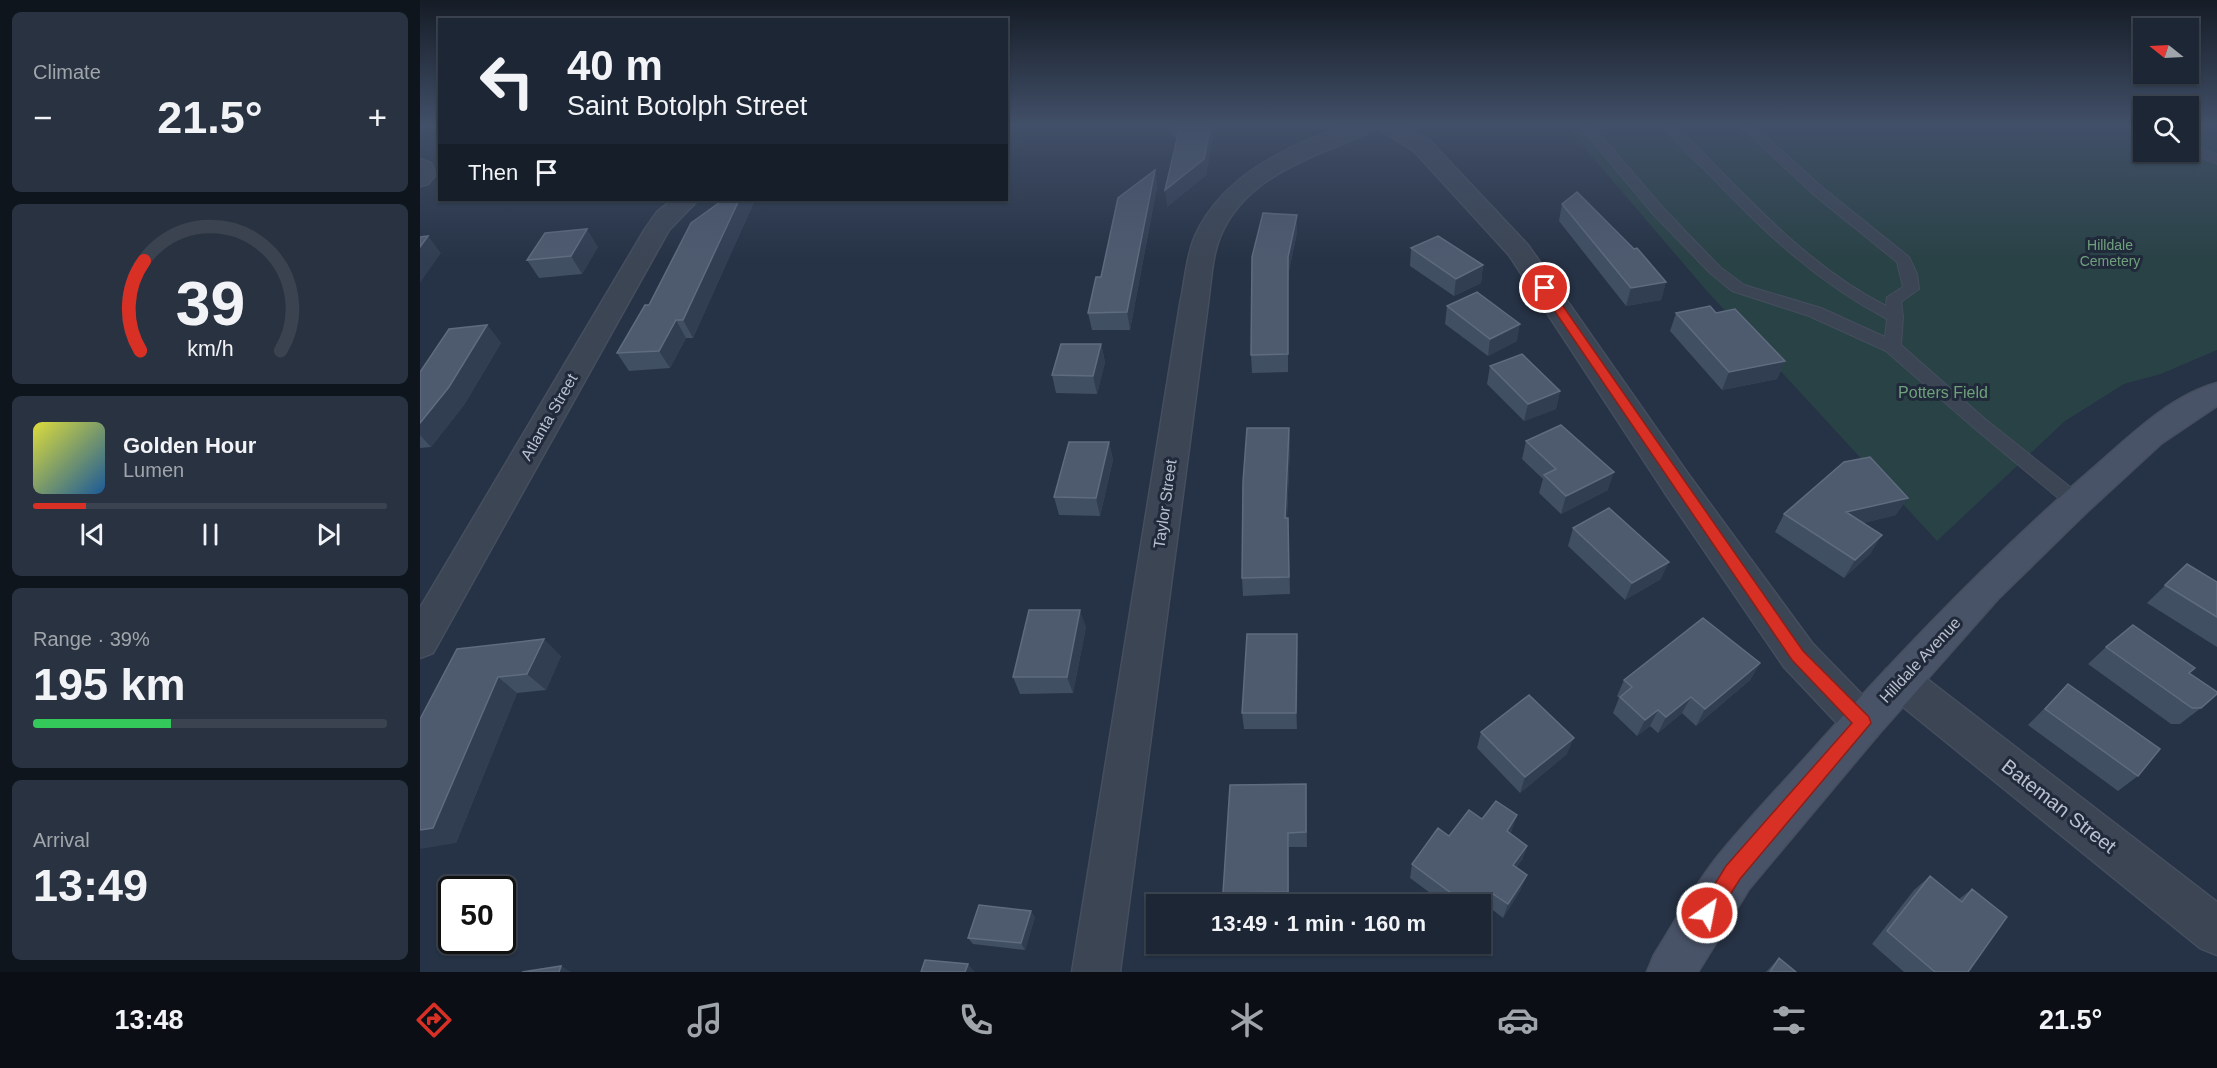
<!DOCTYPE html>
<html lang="en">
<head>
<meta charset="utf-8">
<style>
  body { margin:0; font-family:Arial,sans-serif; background:#293240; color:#f1f3f6; height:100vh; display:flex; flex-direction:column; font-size:22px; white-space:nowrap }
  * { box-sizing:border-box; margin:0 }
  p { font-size:20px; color:#a0a5ac }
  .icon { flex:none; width:33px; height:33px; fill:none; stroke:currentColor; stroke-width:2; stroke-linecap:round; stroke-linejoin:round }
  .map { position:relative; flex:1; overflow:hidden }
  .side { display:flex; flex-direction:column; gap:12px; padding:12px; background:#0f151d; width:420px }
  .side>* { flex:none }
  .top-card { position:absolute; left:18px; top:18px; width:570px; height:183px; border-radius:0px; box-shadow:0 2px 4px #0004,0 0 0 2px #3a434f; background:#1c2634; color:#f1f3f6; overflow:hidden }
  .needle { width:39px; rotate:288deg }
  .tools { position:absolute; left:1713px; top:18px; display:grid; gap:12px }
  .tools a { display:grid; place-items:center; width:66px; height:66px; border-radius:0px; background:#1c2634; box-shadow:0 2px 4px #0004,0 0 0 2px #3a434f; font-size:30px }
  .speed { position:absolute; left:18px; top:876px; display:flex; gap:12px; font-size:30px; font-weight:700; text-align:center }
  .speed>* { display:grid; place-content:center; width:78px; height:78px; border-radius:50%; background:#1c2634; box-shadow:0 2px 4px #0004,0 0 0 2px #3a434f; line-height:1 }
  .speed .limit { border:3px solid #111; border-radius:9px; background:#fff; color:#111 }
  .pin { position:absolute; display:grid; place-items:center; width:51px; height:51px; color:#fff; margin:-26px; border:3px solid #fff; border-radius:50%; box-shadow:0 2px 6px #0007 }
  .me { position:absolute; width:66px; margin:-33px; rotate:33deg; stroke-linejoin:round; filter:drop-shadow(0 0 4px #0008) }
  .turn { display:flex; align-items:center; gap:21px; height:126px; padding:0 30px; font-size:27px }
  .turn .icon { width:78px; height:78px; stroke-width:2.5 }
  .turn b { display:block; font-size:42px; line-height:51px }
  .then { display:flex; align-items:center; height:57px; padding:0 30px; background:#0003; gap:12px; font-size:22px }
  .big { font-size:45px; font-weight:800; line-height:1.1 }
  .side .card { flex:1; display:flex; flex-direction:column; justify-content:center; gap:9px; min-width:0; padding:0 21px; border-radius:9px; background:#293240 }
  .side .dial { align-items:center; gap:0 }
  .dial svg { height:156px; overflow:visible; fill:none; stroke:#3a434f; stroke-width:7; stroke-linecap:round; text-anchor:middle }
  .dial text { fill:#f1f3f6; stroke:none }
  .song { display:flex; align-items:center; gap:18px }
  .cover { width:72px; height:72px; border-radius:9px; background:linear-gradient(135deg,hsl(60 70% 55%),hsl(210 70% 35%)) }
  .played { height:6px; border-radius:3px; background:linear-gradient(90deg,#d93025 15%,#3a434f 15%) }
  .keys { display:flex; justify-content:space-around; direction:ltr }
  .heat { display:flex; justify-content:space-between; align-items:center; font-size:33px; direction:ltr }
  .charge { height:9px; border-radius:4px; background:linear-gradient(90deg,#34c759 39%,#3a434f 0) }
  .trip { position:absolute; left:726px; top:894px; width:345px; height:60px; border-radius:0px; background:#1c2634; box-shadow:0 2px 4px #0004,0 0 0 2px #3a434f; font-weight:800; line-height:60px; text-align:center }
  .menu { display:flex; height:96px; justify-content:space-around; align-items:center; background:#0b0f15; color:#a0a5ac }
  .menu .icon { width:42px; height:42px }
  .menu .active { color:#d93025 }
  .menu b { font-size:27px; color:#f1f3f6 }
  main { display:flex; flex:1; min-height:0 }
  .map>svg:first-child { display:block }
  .green { fill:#294246 }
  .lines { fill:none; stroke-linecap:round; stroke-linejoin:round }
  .lane-casing { stroke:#454e5e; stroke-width:2 }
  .street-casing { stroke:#454e5e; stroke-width:3 }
  .secondary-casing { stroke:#454e5e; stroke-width:3 }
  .lane { fill:#3b4554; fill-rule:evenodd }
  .street { fill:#3b4554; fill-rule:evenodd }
  .secondary { fill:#495368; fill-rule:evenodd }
  .rail { stroke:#5d697b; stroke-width:3; stroke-dasharray:4.5 4.5; stroke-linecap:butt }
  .wall { fill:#414f63 }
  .shaded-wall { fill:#313e52 }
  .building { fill:#4e5b6f; stroke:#5f6b7e; stroke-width:1.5 }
  .route { fill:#d93025; stroke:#8d1f18; stroke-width:1.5 }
  .labels { text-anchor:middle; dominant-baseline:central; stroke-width:6; stroke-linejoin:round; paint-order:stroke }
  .far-park-label { font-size:14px; fill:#6fa07c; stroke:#202a3a }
  .park-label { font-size:16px; fill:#6fa07c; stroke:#202a3a }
  .street-label { font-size:16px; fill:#b9c0ce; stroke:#202a3a }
  .near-street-label { font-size:20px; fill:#b9c0ce; stroke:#202a3a }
</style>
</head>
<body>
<main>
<section class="side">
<div class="card"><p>Climate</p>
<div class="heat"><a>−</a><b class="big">21.5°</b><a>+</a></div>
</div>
<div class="card dial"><svg viewBox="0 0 100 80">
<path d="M14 69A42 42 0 1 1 86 69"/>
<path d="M14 69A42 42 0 0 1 16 23" stroke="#d93025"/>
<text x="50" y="56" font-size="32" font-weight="700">39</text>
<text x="50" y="72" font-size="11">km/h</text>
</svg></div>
<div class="card">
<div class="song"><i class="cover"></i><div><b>Golden Hour</b><p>Lumen</p></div></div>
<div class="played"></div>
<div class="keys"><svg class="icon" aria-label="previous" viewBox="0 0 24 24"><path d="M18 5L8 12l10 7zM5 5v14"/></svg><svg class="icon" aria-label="pause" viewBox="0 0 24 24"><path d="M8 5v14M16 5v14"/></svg><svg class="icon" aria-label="next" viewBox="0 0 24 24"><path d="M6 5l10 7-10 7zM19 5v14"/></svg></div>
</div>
<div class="card"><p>Range · 39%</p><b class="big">195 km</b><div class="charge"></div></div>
<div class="card"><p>Arrival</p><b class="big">13:49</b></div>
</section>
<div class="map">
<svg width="1797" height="972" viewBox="0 0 1797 972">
  <rect width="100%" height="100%" fill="#263245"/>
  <path class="green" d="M 1144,124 L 1723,124 L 1724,152 L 1768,152 L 1769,124 L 1797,124 L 1797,350 L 1741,374 L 1704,384 L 1645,421 L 1517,541 L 1286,290 Z"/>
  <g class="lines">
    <defs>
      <path id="lane" d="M 1158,124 L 1171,124 L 1244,209 L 1300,267 L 1324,285 L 1401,308 L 1465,337 L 1467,319 C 1397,282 1346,234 1292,177 C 1275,160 1255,143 1240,124 L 1254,124 C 1320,189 1382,263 1466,306 L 1467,297 L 1483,287 L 1477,262 L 1393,194 L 1318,124 L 1332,124 L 1403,188 L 1489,257 L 1497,274 L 1499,289 L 1481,302 L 1483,317 L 1481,345 L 1565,419 L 1663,497 L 1666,502 L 1663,507 L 1656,509 L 1649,507 L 1553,427 L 1466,351 L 1389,316 L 1312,291 L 1290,273 L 1234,215 Z
        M 1715,124 L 1724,124 L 1724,129 Z
        M 1768,142 L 1797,155 L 1797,164 L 1768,151 Z"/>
      <path id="street" d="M 929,124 L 982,124 L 1010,141 L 1108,245 L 1271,478 L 1392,643 L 1457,710 L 1463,723 L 1457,736 L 1443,741 L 1429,736 L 1364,667 L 1247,496 L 1089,255 L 994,151 L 958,128 C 901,156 827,171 800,237 C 792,257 791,282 788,304 L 700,972 L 652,972 L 760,304 C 765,282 766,257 775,236 C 804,173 868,147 929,124 Z
        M 0,159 L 11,163 L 16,174 L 8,184 L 0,186 Z
        M 252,200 L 278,200 L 249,230 L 13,653 L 0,658 L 0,608 L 225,229 L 237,212 Z
        M 1480,664 L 1494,669 L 1797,902 L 1797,955 L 1780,948 L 1466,693 L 1460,681 L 1466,669 Z"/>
      <path id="secondary" d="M 1797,383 L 1797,406 L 1742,443 L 1668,511 L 1578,599 L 1457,736 L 1329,889 L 1278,972 L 1227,972 L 1234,955 C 1255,922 1274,886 1298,856 C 1329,818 1363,783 1395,747 C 1482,650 1572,556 1671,470 C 1708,438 1749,396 1797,383 Z"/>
    </defs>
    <use href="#lane" class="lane-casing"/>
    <use href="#street" class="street-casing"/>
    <use href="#secondary" class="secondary-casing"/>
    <use href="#lane" class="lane"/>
    <use href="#street" class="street"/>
    <use href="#secondary" class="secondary"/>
    <path class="rail" d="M 0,128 L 16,124"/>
  </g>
  <path class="wall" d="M 740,124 L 795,124 L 786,175 L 747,207 L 757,139 Z
    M 735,170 L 737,187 L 710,330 L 672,330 L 668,313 L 681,277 Z
    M 303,200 L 335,200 L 273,338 L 266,338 L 250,368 L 209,371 L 197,353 L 229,305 Z
    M 1142,204 L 1246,282 L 1241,300 L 1206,306 L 1139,221 Z
    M 877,233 L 868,275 L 868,372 L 832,373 L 831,355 Z
    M 178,247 L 162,274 L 119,278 L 107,260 Z
    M 991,248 L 1063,265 L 1061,283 L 1034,296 L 990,266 Z
    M 1027,306 L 1097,341 L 1068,356 L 1025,324 Z
    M 1256,313 L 1296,313 L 1365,361 L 1357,379 L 1302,390 L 1250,331 Z
    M 67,325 L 81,343 L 44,405 L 11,447 L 0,448 L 0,372 Z
    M 681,344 L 685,362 L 677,394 L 636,393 L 632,375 Z
    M 1070,366 L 1140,391 L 1136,409 L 1104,421 L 1067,384 Z
    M 869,428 L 870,446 L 867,518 L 868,518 L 870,594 L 823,596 L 822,578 Z
    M 1106,441 L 1188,490 L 1141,514 L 1119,493 L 1123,479 L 1102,459 Z
    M 689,442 L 693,460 L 680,516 L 639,515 L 634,497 Z
    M 1364,514 L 1476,515 L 1443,523 L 1451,553 L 1424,578 L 1355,532 Z
    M 1153,528 L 1241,579 L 1205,600 L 1148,546 Z
    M 1767,564 L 1797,582 L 1797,647 L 1727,603 Z
    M 666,627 L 653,693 L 600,694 L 593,677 Z
    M 877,634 L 877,729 L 824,729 L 822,713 Z
    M 1686,647 L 1781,708 L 1760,724 L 1751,724 L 1668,664 Z
    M 37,649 L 141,656 L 126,690 L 97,693 L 36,843 Z
    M 1340,663 L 1330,680 L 1276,726 L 1262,713 L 1238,733 L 1230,726 L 1217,736 L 1193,713 L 1199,698 L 1197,696 L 1204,680 Z
    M 1648,684 L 1718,776 L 1698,791 L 1608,725 Z
    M 1061,732 L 1147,754 L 1100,793 L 1057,748 Z
    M 886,784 L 887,847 L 869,847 L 869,904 L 805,904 L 803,893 Z
    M 1092,830 L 1090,834 L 1107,846 L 1102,860 L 1096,867 L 1101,889 L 1083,918 L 1069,907 L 1060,904 L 1025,904 L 990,878 L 992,864 L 1029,836 Z
    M 1510,876 L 1539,899 L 1552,889 L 1548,972 L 1484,972 L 1452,944 L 1494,890 Z
    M 615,917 L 605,950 L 553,944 L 548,938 Z
    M 1359,958 L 1376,972 L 1346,972 Z"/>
  <path class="shaded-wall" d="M 791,124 L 795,124 L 786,175 L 747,207 L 745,190 Z
    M 735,170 L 737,187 L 710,330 L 707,312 Z
    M 319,200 L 335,200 L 273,338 L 263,320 Z
    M 877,215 L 877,233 L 868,275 L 868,372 L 868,257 Z
    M 167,229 L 178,247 L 162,274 L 151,256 Z
    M 8,236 L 21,253 L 0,283 L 0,247 Z
    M 1063,265 L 1061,283 L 1034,296 L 1036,279 Z
    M 1246,282 L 1241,300 L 1206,306 L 1211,288 Z
    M 256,320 L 266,338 L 250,368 L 239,351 Z
    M 1100,324 L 1097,341 L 1068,356 L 1070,339 Z
    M 67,325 L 81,343 L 44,405 L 11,447 L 0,435 L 0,423 Z
    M 681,344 L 685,362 L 677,394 L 673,376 Z
    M 1365,361 L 1357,379 L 1302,390 L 1309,372 Z
    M 1140,391 L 1136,409 L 1104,421 L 1108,404 Z
    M 869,428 L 870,446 L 866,536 L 865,518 Z
    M 689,442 L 693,460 L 680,516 L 676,498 Z
    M 1194,472 L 1188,490 L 1141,514 L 1146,496 Z
    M 1488,498 L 1476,515 L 1415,530 L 1426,512 Z
    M 1462,535 L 1451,553 L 1424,578 L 1435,560 Z
    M 1249,562 L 1241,579 L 1205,600 L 1212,583 Z
    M 660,610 L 666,627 L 653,693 L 647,677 Z
    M 877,634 L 878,651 L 877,729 L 876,713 Z
    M 124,639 L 141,656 L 126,690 L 107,674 Z
    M 1340,663 L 1330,680 L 1276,726 L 1285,709 Z
    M 78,677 L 97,693 L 36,843 L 0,849 L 0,830 Z
    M 1271,697 L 1262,713 L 1238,733 L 1246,717 Z
    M 1238,710 L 1230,726 L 1217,736 L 1225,720 Z
    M 1154,738 L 1147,754 L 1100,793 L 1105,777 Z
    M 1097,815 L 1092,830 L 1082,846 L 1087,831 Z
    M 868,833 L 869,847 L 868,904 Z
    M 1107,846 L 1102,860 L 1088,879 L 1093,865 Z
    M 1107,875 L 1101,889 L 1083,918 L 1088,904 Z
    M 1073,894 L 1069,907 L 1060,919 L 1060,913 Z
    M 611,911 L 615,917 L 605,950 L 601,943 Z
    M 548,964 L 555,972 L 545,972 Z
    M 141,966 L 151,972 L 139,972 Z"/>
  <path class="building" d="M 758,124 L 791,124 L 784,159 L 745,190 L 760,126 Z
    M 735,170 L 707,312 L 668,313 L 676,277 L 681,277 L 698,198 Z
    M 1157,192 L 1214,249 L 1217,248 L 1246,282 L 1211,288 L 1142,204 Z
    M 303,200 L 319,200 L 263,320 L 256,320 L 239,351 L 197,353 L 225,305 L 229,305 L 271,223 Z
    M 843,213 L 877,215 L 868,257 L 868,354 L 831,355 L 832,257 Z
    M 167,229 L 151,256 L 107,260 L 125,233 Z
    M 8,236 L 0,247 L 0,237 Z
    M 1018,236 L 1063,265 L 1036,279 L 991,248 Z
    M 1057,292 L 1100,324 L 1070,339 L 1027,306 Z
    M 1290,306 L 1296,313 L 1315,309 L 1365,361 L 1309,372 L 1256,313 Z
    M 67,325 L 29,387 L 0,423 L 0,372 L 29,329 Z
    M 641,344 L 681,344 L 673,376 L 632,375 Z
    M 1102,354 L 1140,391 L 1108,404 L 1070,366 Z
    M 1141,425 L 1194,472 L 1146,496 L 1124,475 L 1136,469 L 1106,441 Z
    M 827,428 L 869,428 L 865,518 L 868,518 L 869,577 L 822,578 L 823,482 Z
    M 649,442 L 689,442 L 676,498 L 634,497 Z
    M 1450,457 L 1488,498 L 1426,512 L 1462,535 L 1435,560 L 1364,514 L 1424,462 Z
    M 1189,508 L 1249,562 L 1212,583 L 1153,528 Z
    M 1767,564 L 1797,582 L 1797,617 L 1745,585 Z
    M 609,610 L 660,610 L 647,677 L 593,677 Z
    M 1283,618 L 1340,663 L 1285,709 L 1271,697 L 1246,717 L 1238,710 L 1225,720 L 1200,697 L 1212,687 L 1204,680 Z
    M 1713,625 L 1775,668 L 1769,673 L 1797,692 L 1797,694 L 1781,708 L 1772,708 L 1686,647 Z
    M 827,634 L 877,634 L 876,713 L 822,713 Z
    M 124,639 L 107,674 L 78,677 L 13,828 L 0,830 L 0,719 L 37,649 Z
    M 1648,684 L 1740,749 L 1718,776 L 1625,709 Z
    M 1109,695 L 1154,738 L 1105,777 L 1061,732 Z
    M 886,784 L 886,832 L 868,833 L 868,892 L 803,893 L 810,785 Z
    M 1076,801 L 1097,815 L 1087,831 L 1107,846 L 1093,865 L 1107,875 L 1088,904 L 1073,894 L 1060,913 L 1060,904 L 1046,904 L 992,864 L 1018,828 L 1029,836 L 1049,810 L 1062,819 Z
    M 1510,876 L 1542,902 L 1552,889 L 1587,917 L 1548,972 L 1515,972 L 1467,931 Z
    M 559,905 L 611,911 L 601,943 L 548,938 Z
    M 1359,958 L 1376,972 L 1350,972 Z
    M 505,960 L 548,964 L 545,972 L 501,972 Z
    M 141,966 L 139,972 L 102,972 Z"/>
  <linearGradient id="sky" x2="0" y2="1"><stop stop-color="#151c26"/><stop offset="0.48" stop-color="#414f68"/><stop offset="1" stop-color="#414f68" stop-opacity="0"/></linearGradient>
  <rect width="1797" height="260" fill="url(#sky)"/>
  <path class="route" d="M 1125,285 L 1129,286 L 1383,651 L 1449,717 L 1451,723 L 1320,879 L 1294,920 L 1287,923 L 1280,920 L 1277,913 L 1306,866 L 1432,723 L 1372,660 L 1119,288 Z"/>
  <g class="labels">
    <g class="far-park-label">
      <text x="1690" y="245">Hilldale<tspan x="1690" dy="16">Cemetery</tspan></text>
    </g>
    <g class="park-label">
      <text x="1523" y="392">Potters Field</text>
    </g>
    <g class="street-label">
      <text transform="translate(129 417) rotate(-60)">Atlanta Street</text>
      <text transform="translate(745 504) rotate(-82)">Taylor Street</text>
      <text transform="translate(1500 660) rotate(-47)">Hilldale Avenue</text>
    </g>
    <g class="near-street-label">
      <text transform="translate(1639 806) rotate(38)">Bateman Street</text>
    </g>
  </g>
</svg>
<div class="tools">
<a><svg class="needle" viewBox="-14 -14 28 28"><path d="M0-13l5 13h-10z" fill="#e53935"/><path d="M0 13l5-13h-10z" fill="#a0a5ac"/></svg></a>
<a><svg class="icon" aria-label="search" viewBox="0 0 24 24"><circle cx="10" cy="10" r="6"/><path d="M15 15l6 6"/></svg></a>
</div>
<div class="speed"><div class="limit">50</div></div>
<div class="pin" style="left:1125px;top:288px;background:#d93025"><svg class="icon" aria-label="arrive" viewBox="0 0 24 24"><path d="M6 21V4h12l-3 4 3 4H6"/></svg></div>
<svg class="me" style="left:1287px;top:913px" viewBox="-20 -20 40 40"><circle r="17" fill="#d93025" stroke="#fff" stroke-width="3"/><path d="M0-11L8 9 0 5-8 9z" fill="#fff"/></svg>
<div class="trip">13:49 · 1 min · 160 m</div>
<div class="top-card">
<div class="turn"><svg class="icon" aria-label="left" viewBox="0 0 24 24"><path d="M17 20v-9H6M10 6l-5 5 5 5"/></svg><div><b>40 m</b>Saint Botolph Street</div></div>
<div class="then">Then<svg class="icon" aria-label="arrive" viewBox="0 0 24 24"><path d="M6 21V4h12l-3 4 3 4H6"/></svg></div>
</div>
</div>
</main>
<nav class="menu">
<b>13:48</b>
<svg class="icon active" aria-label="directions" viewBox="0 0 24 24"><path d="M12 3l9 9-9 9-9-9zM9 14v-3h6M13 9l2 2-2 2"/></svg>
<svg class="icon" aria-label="music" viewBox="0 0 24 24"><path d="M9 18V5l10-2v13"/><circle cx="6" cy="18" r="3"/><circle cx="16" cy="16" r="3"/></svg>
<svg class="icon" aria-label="phone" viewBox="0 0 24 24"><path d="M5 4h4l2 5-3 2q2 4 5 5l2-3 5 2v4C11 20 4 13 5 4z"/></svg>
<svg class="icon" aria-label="climate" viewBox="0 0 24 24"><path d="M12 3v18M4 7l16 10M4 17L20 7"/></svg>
<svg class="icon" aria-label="car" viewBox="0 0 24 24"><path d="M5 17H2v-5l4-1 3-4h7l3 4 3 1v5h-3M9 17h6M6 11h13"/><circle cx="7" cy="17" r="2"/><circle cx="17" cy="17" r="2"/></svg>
<svg class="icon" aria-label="filters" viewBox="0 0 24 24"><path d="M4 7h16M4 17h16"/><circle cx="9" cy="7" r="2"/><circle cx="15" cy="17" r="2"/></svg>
<b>21.5°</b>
</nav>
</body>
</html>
